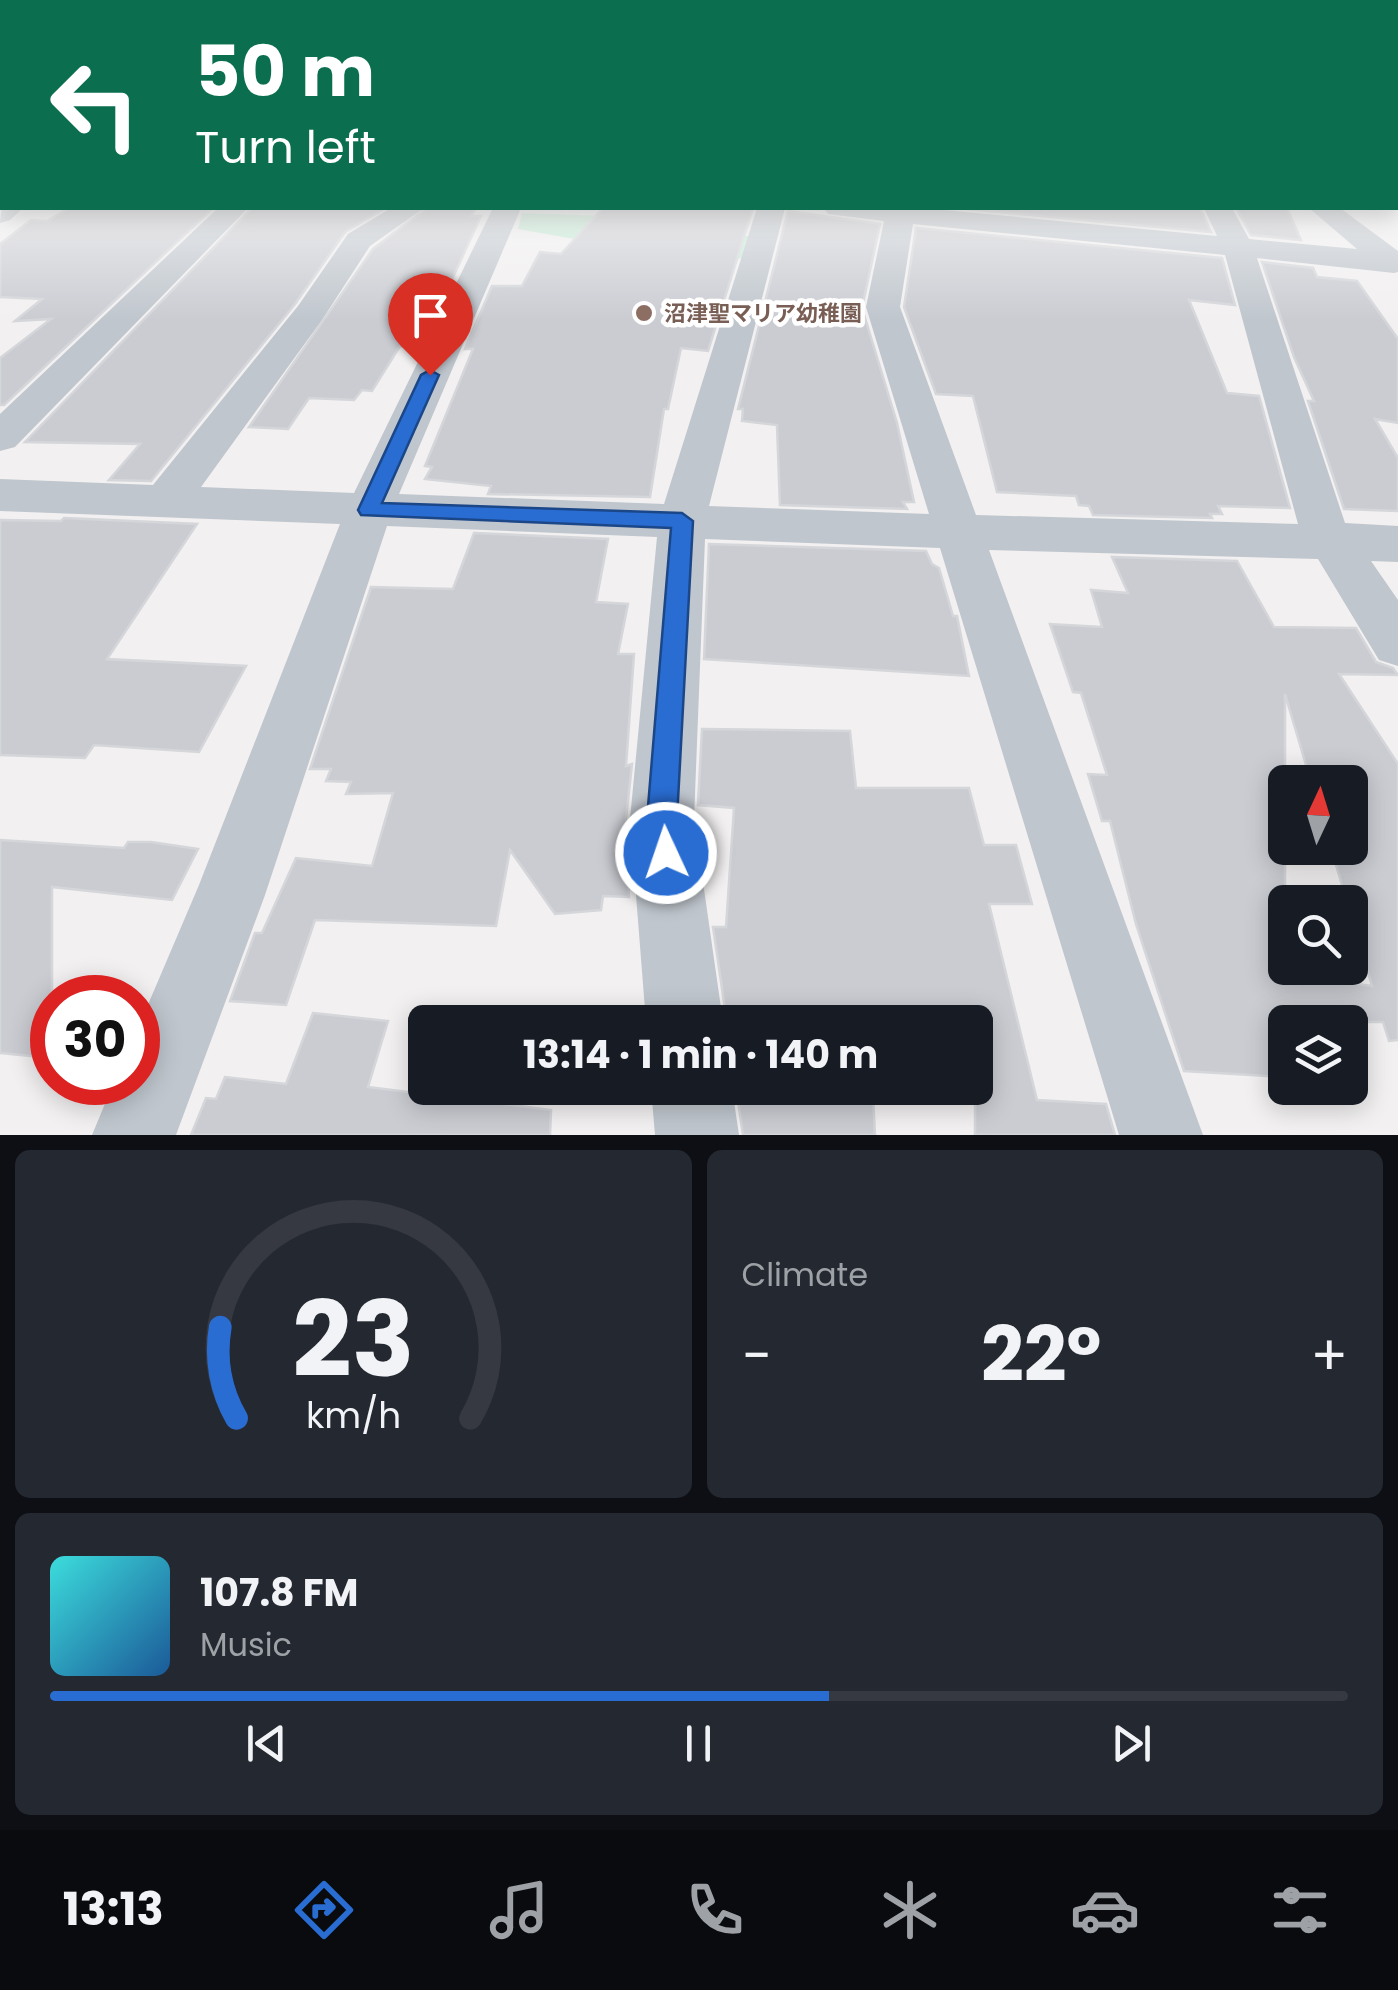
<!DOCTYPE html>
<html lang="en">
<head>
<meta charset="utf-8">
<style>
  body { margin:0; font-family:Poppins,"Noto Sans JP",sans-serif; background:#242831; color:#f1f3f6; height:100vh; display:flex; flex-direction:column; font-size:38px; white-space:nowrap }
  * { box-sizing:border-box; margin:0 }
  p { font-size:32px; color:#9ea1a6 }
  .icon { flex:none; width:55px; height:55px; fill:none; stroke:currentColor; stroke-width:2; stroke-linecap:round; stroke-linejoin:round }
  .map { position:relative; height:1135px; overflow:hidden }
  .drawer { display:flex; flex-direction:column; gap:15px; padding:15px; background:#0d0f14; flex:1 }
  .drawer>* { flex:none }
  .top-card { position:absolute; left:0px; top:0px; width:1400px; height:210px; box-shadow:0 5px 25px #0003; background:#0b6e4f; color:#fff; overflow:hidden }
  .needle { width:65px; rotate:4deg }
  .fabs { position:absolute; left:1268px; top:765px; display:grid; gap:20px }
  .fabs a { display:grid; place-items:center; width:100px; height:100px; border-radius:15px; background:#171b24; box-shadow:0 5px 25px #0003; font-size:50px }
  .speed { position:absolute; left:30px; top:975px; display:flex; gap:20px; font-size:50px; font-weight:700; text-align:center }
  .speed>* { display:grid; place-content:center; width:130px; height:130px; border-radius:50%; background:#171b24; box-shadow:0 5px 25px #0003; line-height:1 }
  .speed .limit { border:15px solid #d22; background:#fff; color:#111 }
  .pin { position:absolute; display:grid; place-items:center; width:85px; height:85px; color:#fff; margin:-102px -42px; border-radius:50% 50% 50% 0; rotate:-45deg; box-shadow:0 0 10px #0007 }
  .pin .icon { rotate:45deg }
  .me { position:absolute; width:110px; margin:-55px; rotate:357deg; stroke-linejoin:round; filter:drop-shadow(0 0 8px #0008) }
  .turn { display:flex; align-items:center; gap:35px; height:210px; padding:0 30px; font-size:45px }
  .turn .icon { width:130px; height:130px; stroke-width:2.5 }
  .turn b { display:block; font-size:70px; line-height:85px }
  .big { font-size:75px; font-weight:700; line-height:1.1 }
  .drawer .widget { flex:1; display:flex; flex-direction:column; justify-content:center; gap:15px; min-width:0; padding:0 35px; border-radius:15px; background:#242831 }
  .drawer .dial { align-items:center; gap:0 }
  .dial svg { height:260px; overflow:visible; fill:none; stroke:#363941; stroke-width:7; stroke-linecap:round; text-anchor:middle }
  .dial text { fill:#f1f3f6; stroke:none }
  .song { display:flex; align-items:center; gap:30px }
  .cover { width:120px; height:120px; border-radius:15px; background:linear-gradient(135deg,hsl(180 70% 55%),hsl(210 70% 35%)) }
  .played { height:10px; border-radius:5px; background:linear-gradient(90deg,#296dd3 60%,#363941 60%) }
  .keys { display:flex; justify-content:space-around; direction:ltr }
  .heat { display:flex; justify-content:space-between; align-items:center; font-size:55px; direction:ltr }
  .drawer .tiles { flex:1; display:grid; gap:15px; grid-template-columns:1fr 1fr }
  .widget:last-child { grid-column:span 2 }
  .trip { position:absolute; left:408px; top:1005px; width:585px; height:100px; border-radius:15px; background:#171b24; box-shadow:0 5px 25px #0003; font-weight:700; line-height:100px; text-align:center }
  .menu { display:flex; height:160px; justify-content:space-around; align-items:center; background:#090b0e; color:#9ea1a6 }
  .menu .icon { width:70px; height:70px }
  .menu .active { color:#296dd3 }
  .menu b { font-size:45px; color:#f1f3f6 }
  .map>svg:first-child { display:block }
  .green { fill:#c2ebd4 }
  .building { fill:#caccd2; stroke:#d4d6da; stroke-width:2.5; fill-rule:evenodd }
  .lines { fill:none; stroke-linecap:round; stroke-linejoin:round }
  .minor { fill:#bfc6cd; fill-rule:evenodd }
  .route { fill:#296dd3; stroke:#1b4789; stroke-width:2.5 }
  .education-dot { fill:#8d6e63; stroke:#fff; stroke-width:4 }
  .labels { text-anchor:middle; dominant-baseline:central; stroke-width:9; stroke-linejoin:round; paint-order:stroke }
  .far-education-label { font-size:22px; font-weight:bold; fill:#785e54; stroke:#fff; text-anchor:start }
</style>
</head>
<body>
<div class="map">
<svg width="1398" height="1135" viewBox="0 0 1398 1135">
  <rect width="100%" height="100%" fill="#f2f0f0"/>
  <path class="green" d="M 522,213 L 659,218 L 698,236 L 756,236 L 749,259 L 577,248 L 580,240 L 518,229 Z"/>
  <path class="building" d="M 69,208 L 213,208 L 4,405 L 0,405 L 0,358 L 51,319 L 15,321 L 42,299 L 0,297 L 0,244 L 31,220 L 47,221 Z
    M 252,208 L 385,208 L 345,232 L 295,304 L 151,481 L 109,480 L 140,444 L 25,442 Z
    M 427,208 L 476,208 L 471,216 L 481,216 L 421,347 L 400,346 L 372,391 L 362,390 L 354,400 L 309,398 L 288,429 L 249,427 L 373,249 Z
    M 603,208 L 753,208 L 708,351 L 681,348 L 668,409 L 664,409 L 650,497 L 488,494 L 491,486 L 425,479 L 432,467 L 425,466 L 473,349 L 465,349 L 492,286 L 522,286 L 540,252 L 561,254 Z
    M 956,208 L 1200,208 L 1211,232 Z
    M 1236,208 L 1287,208 L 1301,240 L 1251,235 Z
    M 788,211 L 880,224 L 862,308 L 897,423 L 914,502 L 903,502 L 907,509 L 780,505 L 777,425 L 742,421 L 743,409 L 738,409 Z
    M 916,228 L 1222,258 L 1235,305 L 1189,300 L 1227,393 L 1259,396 L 1290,508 L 1218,506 L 1222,514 L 1210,514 L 1212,518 L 1093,515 L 1089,506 L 1079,505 L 1076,496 L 997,492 L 973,396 L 936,394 L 904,307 Z
    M 1262,262 L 1313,268 L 1317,277 L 1357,281 L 1398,339 L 1398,423 L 1375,419 L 1398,458 L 1398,511 L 1344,509 L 1308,401 L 1314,401 L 1294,357 Z
    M 64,518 L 197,524 L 107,659 L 246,666 L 199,752 L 94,745 L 85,758 L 0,755 L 0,520 L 61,521 Z
    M 474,533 L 608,539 L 596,602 L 628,604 L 618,654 L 634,654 L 626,766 L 632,764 L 626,819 L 629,897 L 603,896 L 601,910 L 555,914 L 510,850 L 496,926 L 315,920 L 286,1005 L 230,1001 L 255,933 L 262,933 L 296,858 L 372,866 L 393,793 L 346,794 L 351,782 L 326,781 L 331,769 L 310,769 L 371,587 L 453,589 Z
    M 709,544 L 926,551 L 932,564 L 939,568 L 953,616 L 957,616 L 969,676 L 704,659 Z
    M 1112,557 L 1237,561 L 1274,627 L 1356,628 L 1376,662 L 1393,668 L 1398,675 L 1339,674 L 1398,764 L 1398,1040 L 1389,1041 L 1383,1022 L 1285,1022 L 1285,1077 L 1184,1071 L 1136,924 L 1110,821 L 1102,821 L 1088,774 L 1107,775 L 1081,693 L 1073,692 L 1050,624 L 1102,627 L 1091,590 L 1128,593 ZM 1285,694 L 1311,782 L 1350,782 L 1350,848 L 1331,848 L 1372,986 L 1285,974 Z
    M 702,729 L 850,731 L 856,788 L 969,788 L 984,845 L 1016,845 L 1032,904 L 989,904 L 1037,1100 L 1106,1104 L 1115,1135 L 975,1135 L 975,1022 L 901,1022 L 901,1019 L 725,1009 L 713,927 L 726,927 L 734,808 L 698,805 Z
    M 0,840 L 124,848 L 128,842 L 151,842 L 198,849 L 172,900 L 52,887 L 52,1058 L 0,1053 Z
    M 313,1013 L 388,1021 L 368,1087 L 551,1110 L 550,1135 L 191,1135 L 206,1098 L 216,1099 L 225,1077 L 286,1084 Z
    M 736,1088 L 827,1088 L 828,1094 L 873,1095 L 875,1135 L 743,1135 Z"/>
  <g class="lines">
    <path class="minor" d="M 2,201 L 2,208 L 23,208 L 10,220 L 0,223 Z
      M 218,208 L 248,208 L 15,447 L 0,451 L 0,414 Z
      M 391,208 L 424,208 L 370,246 L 322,320 L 201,487 L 354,493 L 493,208 L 521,208 L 399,494 L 664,504 L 757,208 L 785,208 L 709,506 L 929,514 L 866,307 L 884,221 L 828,214 L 824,208 L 922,208 L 1217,236 L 1204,208 L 1232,208 L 1249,239 L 1357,249 L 1309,208 L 1340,208 L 1398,251 L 1398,272 L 1394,273 L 1257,258 L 1345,523 L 1398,526 L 1398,562 L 1371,561 L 1398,600 L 1398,666 L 1379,660 L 1318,559 L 989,550 L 1203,1135 L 1119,1135 L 940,548 L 705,539 L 694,819 L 723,1022 L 646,1022 L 630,819 L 657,537 L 387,526 L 265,895 L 176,1135 L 92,1135 L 114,1082 L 138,1082 L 138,1028 L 199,885 L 340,524 L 0,511 L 0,479 L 153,485 L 298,306 L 348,234 ZM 913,224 L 1225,255 L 1298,524 L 976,515 L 900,307 Z
      M 651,1088 L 732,1088 L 739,1135 L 655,1135 Z"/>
  </g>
  <linearGradient id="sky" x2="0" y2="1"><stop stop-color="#86c0e7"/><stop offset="0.5" stop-color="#f9f8f8"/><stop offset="1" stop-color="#f9f8f8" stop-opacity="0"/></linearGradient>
  <rect width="1398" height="321" fill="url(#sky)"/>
  <path class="route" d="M 430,370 L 439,375 L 382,503 L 682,513 L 693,521 L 677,819 L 681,853 L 676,863 L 666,868 L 655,863 L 647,819 L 671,528 L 361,515 L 358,510 L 421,375 Z"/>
  <circle class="education-dot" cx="644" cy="313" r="10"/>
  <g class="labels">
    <g class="far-education-label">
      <text x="664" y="313">沼津聖マリア幼稚園</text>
    </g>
  </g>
</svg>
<div class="fabs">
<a><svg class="needle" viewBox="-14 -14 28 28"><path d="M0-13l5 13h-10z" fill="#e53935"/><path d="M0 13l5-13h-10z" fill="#9ea1a6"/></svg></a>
<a><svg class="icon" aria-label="search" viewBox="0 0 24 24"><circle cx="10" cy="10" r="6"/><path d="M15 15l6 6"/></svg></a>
<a><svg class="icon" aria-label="layers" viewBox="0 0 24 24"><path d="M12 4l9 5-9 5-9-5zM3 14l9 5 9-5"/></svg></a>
</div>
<div class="speed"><div class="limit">30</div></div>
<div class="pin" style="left:430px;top:375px;background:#d93025"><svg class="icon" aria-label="arrive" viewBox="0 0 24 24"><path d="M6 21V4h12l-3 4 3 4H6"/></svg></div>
<svg class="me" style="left:666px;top:853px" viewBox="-20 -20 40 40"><circle r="17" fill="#296dd3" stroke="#fff" stroke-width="3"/><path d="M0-11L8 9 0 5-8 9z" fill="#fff"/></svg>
<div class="trip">13:14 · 1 min · 140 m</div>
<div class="top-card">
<div class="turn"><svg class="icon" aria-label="left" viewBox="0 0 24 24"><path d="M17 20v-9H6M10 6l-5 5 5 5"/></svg><div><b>50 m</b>Turn left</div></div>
</div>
</div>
<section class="drawer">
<div class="tiles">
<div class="widget dial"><svg viewBox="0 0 100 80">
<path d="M14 69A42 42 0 1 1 86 69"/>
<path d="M14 69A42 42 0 0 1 9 41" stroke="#296dd3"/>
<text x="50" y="56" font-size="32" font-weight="700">23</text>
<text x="50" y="72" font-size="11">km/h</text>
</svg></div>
<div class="widget"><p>Climate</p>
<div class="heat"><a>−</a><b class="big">22°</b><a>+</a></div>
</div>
<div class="widget">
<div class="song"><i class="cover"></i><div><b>107.8 FM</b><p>Music</p></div></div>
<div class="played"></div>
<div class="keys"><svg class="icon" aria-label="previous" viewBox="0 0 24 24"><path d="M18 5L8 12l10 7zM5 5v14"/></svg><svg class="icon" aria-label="pause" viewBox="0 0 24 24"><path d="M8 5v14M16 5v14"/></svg><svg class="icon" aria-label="next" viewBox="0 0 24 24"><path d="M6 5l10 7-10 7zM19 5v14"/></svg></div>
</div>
</div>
</section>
<nav class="menu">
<b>13:13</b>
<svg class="icon active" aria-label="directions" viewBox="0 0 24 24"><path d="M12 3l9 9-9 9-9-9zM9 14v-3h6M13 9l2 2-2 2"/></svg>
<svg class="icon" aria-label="music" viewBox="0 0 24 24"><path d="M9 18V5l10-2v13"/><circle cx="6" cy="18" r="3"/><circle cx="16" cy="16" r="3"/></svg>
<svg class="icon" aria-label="phone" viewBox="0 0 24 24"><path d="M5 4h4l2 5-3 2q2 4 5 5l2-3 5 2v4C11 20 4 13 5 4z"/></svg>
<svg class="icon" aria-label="climate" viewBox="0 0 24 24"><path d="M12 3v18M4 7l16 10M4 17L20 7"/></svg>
<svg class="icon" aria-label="car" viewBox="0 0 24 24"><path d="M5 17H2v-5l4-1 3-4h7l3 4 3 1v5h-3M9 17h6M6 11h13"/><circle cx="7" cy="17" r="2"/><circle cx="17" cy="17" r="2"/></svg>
<svg class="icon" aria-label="filters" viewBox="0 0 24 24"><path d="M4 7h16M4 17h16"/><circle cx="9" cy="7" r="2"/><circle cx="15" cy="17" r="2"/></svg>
</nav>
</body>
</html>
